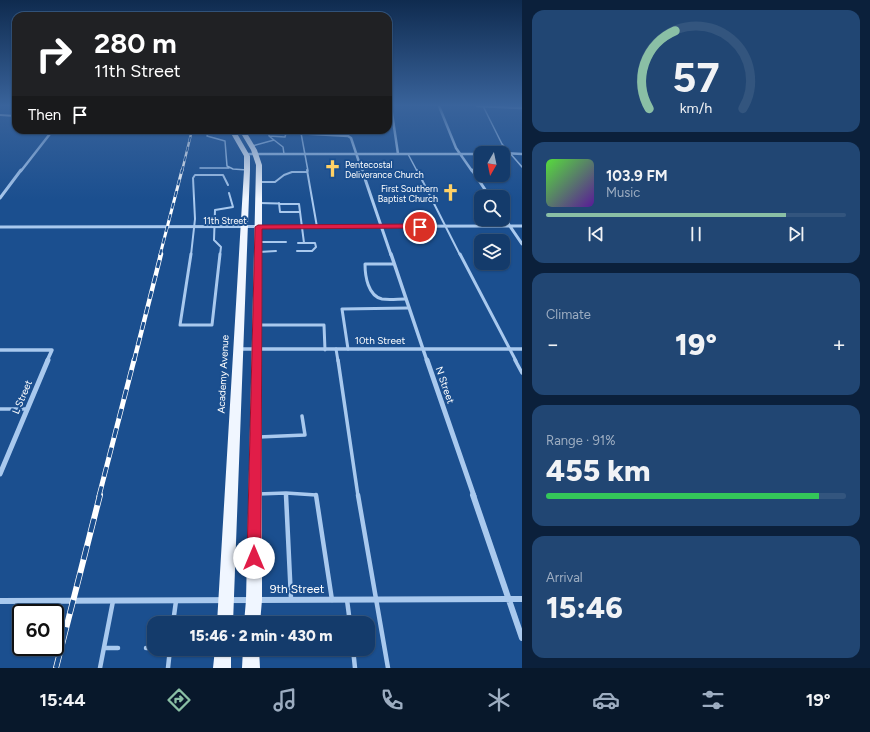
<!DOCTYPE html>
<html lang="en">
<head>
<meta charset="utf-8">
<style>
  body { margin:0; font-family:Figtree,sans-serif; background:#214673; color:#f1f3f6; height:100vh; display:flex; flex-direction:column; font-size:15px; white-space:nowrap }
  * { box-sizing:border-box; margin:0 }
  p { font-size:13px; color:#9dadc1 }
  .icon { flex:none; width:22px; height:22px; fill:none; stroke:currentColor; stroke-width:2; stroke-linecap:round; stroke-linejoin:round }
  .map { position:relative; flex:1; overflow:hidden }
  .side { display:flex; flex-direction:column; gap:10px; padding:10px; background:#0b203b; width:348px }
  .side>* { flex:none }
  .banner { position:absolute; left:12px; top:12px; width:380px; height:122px; border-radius:12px; box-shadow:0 1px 3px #0004,0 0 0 1px #33557e; background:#202124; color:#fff; overflow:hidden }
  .needle { width:26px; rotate:189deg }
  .fabs { position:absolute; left:474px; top:146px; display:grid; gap:8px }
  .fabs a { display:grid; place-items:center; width:36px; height:36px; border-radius:8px; background:#143b6b; box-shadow:0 1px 3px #0004,0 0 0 1px #33557e; font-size:20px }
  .speed { position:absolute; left:12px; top:604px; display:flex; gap:8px; font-size:20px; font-weight:700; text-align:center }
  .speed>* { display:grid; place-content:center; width:52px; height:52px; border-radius:50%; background:#143b6b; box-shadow:0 1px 3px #0004,0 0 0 1px #33557e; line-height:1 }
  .speed .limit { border:2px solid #111; border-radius:6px; background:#fff; color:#111 }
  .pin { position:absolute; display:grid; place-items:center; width:34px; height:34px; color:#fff; margin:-17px; border:2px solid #fff; border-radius:50%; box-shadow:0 1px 4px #0007 }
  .me { position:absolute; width:44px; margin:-22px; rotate:0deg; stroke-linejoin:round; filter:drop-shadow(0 0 3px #0008) }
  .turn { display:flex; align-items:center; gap:14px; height:84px; padding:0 16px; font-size:18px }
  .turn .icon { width:52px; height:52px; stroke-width:2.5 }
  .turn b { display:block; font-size:28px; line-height:34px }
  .then { display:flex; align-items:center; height:38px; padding:0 16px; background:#0003; gap:8px; font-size:15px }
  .big { font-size:30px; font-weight:800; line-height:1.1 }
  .side .card { flex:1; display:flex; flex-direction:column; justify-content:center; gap:6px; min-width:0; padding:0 14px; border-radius:12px; background:#214673 }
  .side .dial { align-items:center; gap:0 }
  .dial svg { height:104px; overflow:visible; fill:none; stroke:#33557e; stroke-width:7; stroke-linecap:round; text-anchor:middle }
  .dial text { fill:#f1f3f6; stroke:none }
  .song { display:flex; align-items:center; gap:12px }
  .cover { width:48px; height:48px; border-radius:6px; background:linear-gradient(135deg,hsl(110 70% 55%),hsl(270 70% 35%)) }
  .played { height:4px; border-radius:2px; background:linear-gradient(90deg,#8abfa5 80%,#33557e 80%) }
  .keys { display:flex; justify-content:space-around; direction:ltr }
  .heat { display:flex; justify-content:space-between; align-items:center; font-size:22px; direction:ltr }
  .charge { height:6px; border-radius:3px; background:linear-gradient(90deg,#34c759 91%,#33557e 0) }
  .trip { position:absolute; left:147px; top:616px; width:228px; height:40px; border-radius:12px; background:#143b6b; box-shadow:0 1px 3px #0004,0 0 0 1px #33557e; font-weight:800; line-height:40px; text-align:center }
  .tabs { display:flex; height:64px; justify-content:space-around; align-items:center; background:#08182b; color:#9dadc1 }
  .tabs .icon { width:28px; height:28px }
  .tabs .active { color:#8abfa5 }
  .tabs b { font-size:18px; color:#f1f3f6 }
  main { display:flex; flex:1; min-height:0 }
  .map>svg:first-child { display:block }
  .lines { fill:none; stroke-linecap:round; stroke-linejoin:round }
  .lane-far4 { stroke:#a9c9ee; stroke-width:1.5 }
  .lane-far3 { stroke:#a9c9ee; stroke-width:2 }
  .lane-far2 { stroke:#a9c9ee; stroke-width:3 }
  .lane-far1 { stroke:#a9c9ee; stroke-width:3.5 }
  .lane { stroke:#a9c9ee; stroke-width:4.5 }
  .street-far4 { stroke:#a9c9ee; stroke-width:2.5 }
  .street-far3 { stroke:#a9c9ee; stroke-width:3 }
  .street-far2 { stroke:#a9c9ee; stroke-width:3.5 }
  .street-far1 { stroke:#a9c9ee; stroke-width:5 }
  .street { stroke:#a9c9ee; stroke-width:6 }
  .secondary { fill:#d6e6fa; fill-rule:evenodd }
  .primary { fill:#f0f6ff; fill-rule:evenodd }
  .rail-far4-casing { stroke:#fff; stroke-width:2.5 }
  .rail-far3-casing { stroke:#fff; stroke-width:3 }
  .rail-far2-casing { stroke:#fff; stroke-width:4.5 }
  .rail-far1-casing { stroke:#fff; stroke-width:5 }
  .rail-casing { stroke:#fff; stroke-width:6 }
  .rail-far4 { stroke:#1b4f8f; stroke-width:1.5; stroke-dasharray:5; stroke-linecap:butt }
  .rail-far3 { stroke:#1b4f8f; stroke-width:2; stroke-dasharray:6; stroke-linecap:butt }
  .rail-far2 { stroke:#1b4f8f; stroke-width:3; stroke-dasharray:8; stroke-linecap:butt }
  .rail-far1 { stroke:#1b4f8f; stroke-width:3.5; stroke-dasharray:10; stroke-linecap:butt }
  .rail { stroke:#1b4f8f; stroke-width:4.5; stroke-dasharray:14; stroke-linecap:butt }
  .route { fill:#e11d48; stroke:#92132f }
  .labels { text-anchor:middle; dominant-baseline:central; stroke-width:4; stroke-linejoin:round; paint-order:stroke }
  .far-poi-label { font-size:9px; fill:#fff; stroke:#1b4f8f; text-anchor:start }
  .far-street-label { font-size:9px; fill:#fff; stroke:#1b4f8f }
  .street-label { font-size:10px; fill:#fff; stroke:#1b4f8f }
  .near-street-label { font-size:12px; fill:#fff; stroke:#1b4f8f }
</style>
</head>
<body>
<main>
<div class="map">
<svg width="522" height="668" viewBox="0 0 522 668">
  <rect width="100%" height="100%" fill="#1b4f8f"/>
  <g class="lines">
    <path class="lane-far4" d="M 483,106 L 502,144 L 522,167
      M 388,123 L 394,124
      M 209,130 L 207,136 L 225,141 L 227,166 L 233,169 L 247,170
      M 301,133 L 308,171
      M 269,136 L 285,137 L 286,133
      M 274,140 L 283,147 L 284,154
      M 252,146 L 274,140 L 269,136 L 269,132
      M 408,154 L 417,171
      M 200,168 L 229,168"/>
    <path class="lane-far3" d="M 307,170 L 317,227
      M 417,170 L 460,255
      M 258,182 L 275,182 L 284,175 L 292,172 L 307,172
      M 259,203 L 299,204 L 304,243 L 315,243 L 316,247 L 312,251 L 297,251
      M 279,203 L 280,212 L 300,212
      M 259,242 L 286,242
      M 298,243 L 304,243
      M 259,252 L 276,251
      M 191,255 L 195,219 L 193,178 L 195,175 L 223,175 L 228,185
      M 220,255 L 221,247 L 214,240 L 215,210 L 233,207 L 229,193"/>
    <path class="lane-far2" d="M 191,254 L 180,325 L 212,325 L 220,254
      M 460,254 L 516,361
      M 394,264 L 365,264 C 365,276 368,296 382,299 C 389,300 398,299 405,299
      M 259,325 L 324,325 L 325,350
      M 336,349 L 338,361
      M 348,349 L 342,309 L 408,308"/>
    <path class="lane-far1" d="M 338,360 L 358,496
      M 515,360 L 522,373
      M 0,409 L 26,409
      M 259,437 L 305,435 L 302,416
      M 286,493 L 286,496
      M 258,494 L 286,493 L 316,495 L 316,496"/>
    <path class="lane" d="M 286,495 L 291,599
      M 316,495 L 332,600
      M 358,495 L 388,668
      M 347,600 L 350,623
      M 173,623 L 176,601
      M 104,648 L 118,648
      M 146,648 L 154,648
      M 353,649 L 355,668
      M 100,668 L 113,601
      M 168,668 L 170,649"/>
    <path class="street-far4" d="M 391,106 L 398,154
      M 439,106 L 456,148 L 472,171
      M 477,106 L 522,108
      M 242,130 L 348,136 L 351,138 L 362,171
      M 503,153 L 522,154
      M 246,154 L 481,154
      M 21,171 L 53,130"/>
    <path class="street-far3" d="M 362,170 L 391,255
      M 472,170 L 490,197
      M 0,198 L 21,170
      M 503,216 L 522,244
      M 0,227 L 522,226"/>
    <path class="street-far2" d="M 391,254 L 427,361
      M 239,349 L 522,349
      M 0,350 L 52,350 L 47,361"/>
    <path class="street-far1" d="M 427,360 L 474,496
      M 0,474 L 48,360"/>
    <path class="street" d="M 473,495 L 522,638
      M 0,601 L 522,599"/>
    <path class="secondary" d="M 0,114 L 16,115 L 16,117 L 0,116 Z
      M 233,130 L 244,130 C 242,132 235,132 233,130 Z"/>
    <path class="primary" d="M 229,130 L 235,130 L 250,156 L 250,170 L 233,623 L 217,623 L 244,170 L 244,156 Z
      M 239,130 L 245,130 L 257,150 L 262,165 L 262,600 L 260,623 L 244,623 L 246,600 L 256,165 L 251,150 Z
      M 215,649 L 231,649 L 231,668 L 213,668 Z
      M 243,649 L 259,649 L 260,668 L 242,668 Z"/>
    <defs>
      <path id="rail-far4" d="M 182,171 L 192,130"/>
      <path id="rail-far3" d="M 160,255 L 182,170"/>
      <path id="rail-far2" d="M 134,361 L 161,254"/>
      <path id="rail-far1" d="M 99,496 L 134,360"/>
      <path id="rail" d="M 56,668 L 100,495"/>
    </defs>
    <use href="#rail-far4" class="rail-far4-casing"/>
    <use href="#rail-far3" class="rail-far3-casing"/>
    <use href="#rail-far2" class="rail-far2-casing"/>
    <use href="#rail-far1" class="rail-far1-casing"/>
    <use href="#rail" class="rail-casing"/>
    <use href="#rail-far4" class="rail-far4"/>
    <use href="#rail-far3" class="rail-far3"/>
    <use href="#rail-far2" class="rail-far2"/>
    <use href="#rail-far1" class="rail-far1"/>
    <use href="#rail" class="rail"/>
  </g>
  <linearGradient id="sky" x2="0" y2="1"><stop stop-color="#0f2b4f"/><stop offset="0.53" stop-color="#39639b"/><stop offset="1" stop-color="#39639b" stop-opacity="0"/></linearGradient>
  <rect width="522" height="199" fill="url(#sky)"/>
  <path class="route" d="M 420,224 L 424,227 L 423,228 L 262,229 L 261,558 L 259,562 L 254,564 L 249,562 L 247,558 L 255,227 L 258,225 Z"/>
  <defs>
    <symbol id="church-bare" viewBox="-9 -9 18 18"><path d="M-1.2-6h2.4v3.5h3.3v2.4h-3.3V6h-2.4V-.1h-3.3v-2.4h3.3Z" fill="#ffd166" stroke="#1b4f8f" stroke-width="2.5" paint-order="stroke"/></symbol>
  </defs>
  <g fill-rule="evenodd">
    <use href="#church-bare" x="320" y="156" width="25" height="25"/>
    <use href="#church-bare" x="438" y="180" width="25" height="25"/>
  </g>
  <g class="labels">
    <g class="far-poi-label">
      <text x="345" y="164">Pentecostal<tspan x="345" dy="10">Deliverance Church</tspan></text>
      <text x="438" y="188" text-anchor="end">First Southern<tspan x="438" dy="10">Baptist Church</tspan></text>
    </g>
    <g class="far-street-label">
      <text x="225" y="220">11th Street</text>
    </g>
    <g class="street-label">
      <text x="380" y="340">10th Street</text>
      <text transform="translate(223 374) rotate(-87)">Academy Avenue</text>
      <text transform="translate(445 385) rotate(71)">N Street</text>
      <text transform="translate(22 397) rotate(-67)">L Street</text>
    </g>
    <g class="near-street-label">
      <text x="297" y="589">9th Street</text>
    </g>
  </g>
</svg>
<div class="fabs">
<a><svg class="needle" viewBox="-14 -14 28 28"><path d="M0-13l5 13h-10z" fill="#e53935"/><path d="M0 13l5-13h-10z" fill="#9dadc1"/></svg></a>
<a><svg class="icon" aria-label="search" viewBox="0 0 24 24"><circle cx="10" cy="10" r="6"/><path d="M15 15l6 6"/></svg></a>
<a><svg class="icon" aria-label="layers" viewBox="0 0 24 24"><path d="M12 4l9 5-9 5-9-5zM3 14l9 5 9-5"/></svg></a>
</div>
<div class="speed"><div class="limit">60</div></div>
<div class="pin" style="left:420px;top:227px;background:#d93025"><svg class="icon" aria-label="arrive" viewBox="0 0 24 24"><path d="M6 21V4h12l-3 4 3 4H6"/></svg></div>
<svg class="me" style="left:254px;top:558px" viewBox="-20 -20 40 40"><circle r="19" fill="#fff"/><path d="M0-13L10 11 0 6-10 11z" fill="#e11d48"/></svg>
<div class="trip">15:46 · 2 min · 430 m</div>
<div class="banner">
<div class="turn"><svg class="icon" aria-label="right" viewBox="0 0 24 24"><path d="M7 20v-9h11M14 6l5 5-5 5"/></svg><div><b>280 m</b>11th Street</div></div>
<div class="then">Then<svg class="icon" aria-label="arrive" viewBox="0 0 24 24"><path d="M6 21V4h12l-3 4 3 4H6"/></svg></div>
</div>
</div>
<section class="side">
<div class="card dial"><svg viewBox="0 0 100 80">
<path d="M14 69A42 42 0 1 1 86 69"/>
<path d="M14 69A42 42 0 0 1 34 9" stroke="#8abfa5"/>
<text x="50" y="56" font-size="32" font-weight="700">57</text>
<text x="50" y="72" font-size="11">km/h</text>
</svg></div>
<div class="card">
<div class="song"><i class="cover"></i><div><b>103.9 FM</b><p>Music</p></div></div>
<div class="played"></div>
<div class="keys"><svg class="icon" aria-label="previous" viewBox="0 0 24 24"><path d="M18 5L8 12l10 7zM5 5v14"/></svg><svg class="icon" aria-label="pause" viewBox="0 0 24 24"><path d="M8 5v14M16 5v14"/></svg><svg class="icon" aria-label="next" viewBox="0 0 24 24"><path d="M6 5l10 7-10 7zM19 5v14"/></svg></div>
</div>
<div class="card"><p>Climate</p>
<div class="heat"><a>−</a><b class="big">19°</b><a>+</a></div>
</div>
<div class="card"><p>Range · 91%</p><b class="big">455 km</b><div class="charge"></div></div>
<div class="card"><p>Arrival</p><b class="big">15:46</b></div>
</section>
</main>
<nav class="tabs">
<b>15:44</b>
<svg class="icon active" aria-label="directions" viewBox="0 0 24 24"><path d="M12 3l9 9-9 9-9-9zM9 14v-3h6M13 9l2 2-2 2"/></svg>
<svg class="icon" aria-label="music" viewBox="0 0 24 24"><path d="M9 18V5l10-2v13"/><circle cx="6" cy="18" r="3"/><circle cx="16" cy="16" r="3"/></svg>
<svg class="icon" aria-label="phone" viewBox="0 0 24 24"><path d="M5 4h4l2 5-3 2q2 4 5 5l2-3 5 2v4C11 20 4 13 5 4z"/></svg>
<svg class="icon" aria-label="climate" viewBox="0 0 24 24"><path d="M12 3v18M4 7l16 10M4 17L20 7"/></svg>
<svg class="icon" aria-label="car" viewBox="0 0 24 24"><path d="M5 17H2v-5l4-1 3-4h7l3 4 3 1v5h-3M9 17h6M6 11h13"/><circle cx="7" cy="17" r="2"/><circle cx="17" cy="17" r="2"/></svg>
<svg class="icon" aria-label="filters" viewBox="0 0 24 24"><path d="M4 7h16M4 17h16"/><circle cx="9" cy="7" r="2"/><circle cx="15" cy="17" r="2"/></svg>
<b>19°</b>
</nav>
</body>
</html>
